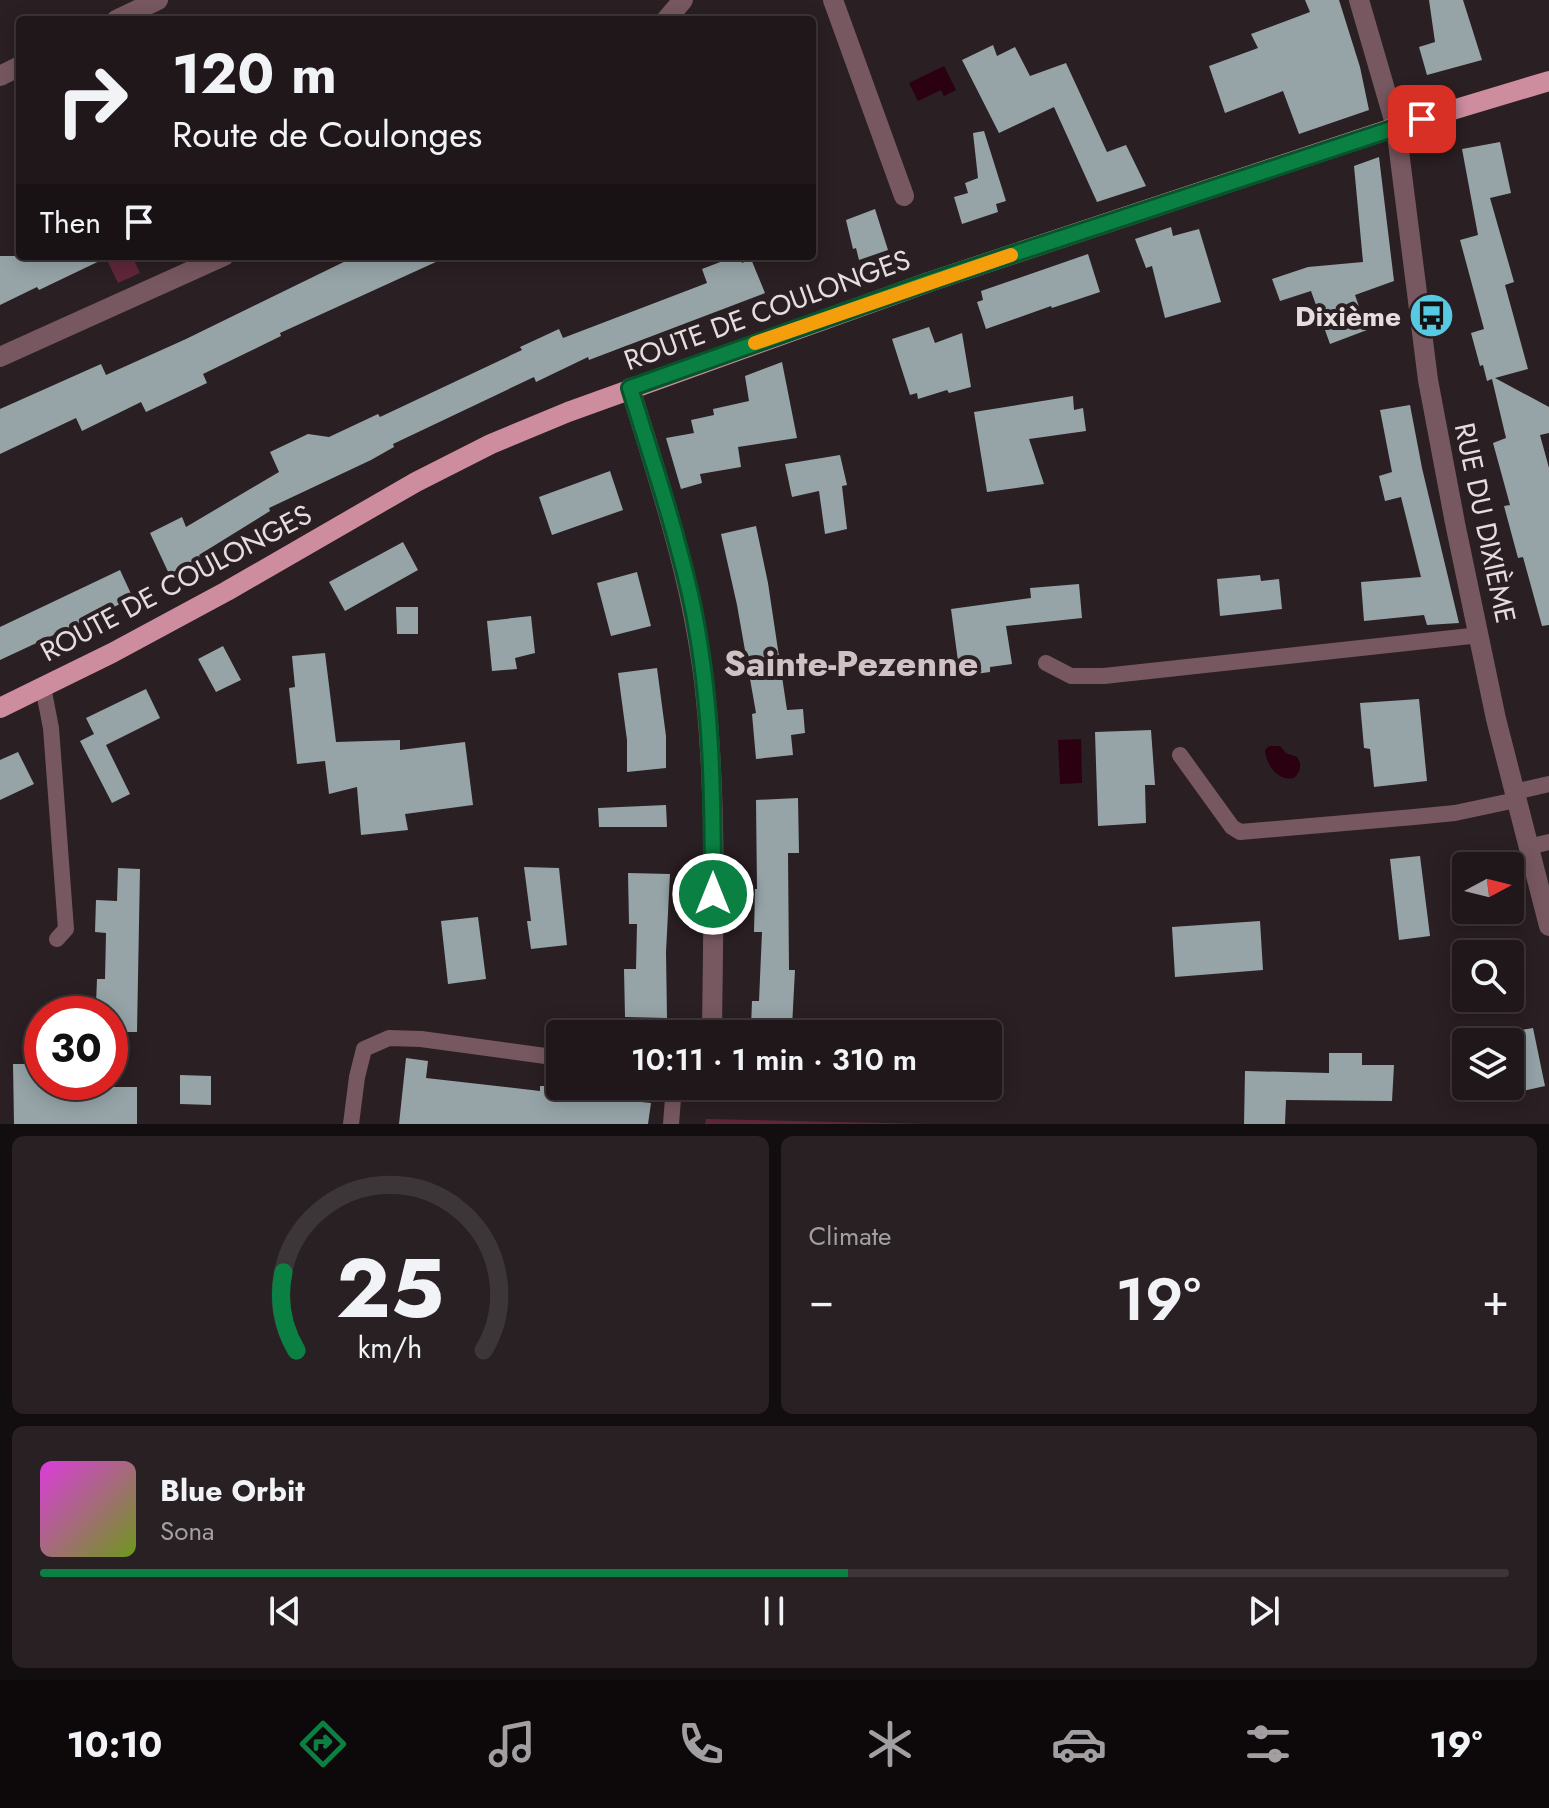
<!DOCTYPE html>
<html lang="en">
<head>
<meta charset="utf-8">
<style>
  body { margin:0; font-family:Jost,sans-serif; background:#282023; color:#f1f3f6; height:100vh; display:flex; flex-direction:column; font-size:30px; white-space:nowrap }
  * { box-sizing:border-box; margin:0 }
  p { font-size:26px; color:#a29fa2 }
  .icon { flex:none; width:44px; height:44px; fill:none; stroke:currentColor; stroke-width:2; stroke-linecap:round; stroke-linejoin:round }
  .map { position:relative; height:1124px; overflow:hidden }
  .details { display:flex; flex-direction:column; gap:12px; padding:12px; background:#120d0e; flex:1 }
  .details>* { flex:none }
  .guide { position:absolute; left:16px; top:16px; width:800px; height:244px; border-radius:8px; box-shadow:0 4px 20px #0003,0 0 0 2px #3d3639; background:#20171a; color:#f1f3f6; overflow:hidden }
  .needle { width:52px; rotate:83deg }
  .controls { position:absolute; left:1452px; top:852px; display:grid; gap:16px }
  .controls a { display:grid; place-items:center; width:72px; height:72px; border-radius:8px; background:#20171a; box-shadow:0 4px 20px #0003,0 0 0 2px #3d3639; font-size:40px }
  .speed { position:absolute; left:24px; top:996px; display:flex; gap:16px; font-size:40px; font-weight:700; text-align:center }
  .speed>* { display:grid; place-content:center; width:104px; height:104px; border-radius:50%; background:#20171a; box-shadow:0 4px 20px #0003,0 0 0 2px #3d3639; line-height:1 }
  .speed .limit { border:12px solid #d22; background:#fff; color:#111 }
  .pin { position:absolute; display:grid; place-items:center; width:68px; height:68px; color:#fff; margin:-34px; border-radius:16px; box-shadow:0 4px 12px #0006 }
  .me { position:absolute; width:88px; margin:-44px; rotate:0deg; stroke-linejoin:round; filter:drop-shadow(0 0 6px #0008) }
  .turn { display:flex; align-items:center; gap:28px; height:168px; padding:0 24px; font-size:36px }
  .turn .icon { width:104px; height:104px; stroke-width:2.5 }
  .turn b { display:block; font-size:56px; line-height:68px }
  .then { display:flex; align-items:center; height:76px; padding:0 24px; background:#0003; gap:16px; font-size:30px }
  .big { font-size:60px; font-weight:600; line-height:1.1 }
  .details .tile { flex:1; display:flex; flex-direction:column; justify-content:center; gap:12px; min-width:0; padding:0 28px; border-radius:12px; background:#282023 }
  .details .dial { align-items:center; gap:0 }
  .dial svg { height:208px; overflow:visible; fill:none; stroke:#3d3639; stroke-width:7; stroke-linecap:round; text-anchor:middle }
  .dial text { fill:#f1f3f6; stroke:none }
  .song { display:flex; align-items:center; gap:24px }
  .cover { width:96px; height:96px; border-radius:12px; background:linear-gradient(135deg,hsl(300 70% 55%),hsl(80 70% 35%)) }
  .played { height:8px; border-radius:4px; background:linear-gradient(90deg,#0b8043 55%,#3d3639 55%) }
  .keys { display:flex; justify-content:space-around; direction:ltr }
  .heat { display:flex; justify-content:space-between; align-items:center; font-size:44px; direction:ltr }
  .details .tiles { flex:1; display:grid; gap:12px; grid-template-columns:1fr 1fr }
  .tile:last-child { grid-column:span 2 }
  .trip { position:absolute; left:546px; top:1020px; width:456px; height:80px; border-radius:8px; background:#20171a; box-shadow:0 4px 20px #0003,0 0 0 2px #3d3639; font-weight:600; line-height:80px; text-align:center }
  .tab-bar { display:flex; height:128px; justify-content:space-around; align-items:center; background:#0d090a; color:#a29fa2 }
  .tab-bar .icon { width:56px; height:56px }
  .tab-bar .selected { color:#0b8043 }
  .tab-bar b { font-size:36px; color:#f1f3f6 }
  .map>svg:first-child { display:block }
  .green { fill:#60273a }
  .water { fill:#2b0010 }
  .building { fill:#96a4a8 }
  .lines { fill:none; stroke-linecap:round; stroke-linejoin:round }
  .service { stroke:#785860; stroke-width:16 }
  .minor { stroke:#785860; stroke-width:20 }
  .tertiary { stroke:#785860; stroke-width:20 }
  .primary { stroke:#ce8c9f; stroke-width:20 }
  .route-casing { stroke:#07532c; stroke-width:20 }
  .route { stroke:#0b8043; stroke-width:14 }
  .slow { stroke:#f59e0b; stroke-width:14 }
  .labels { text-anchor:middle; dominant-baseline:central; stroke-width:8; stroke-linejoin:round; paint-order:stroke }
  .street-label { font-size:28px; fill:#e5dddf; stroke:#2a1f22 }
  .poi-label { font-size:28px; font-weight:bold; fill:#e5dddf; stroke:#2a1f22; text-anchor:end }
  .district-label { font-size:36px; font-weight:bold; fill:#d0c1c5; stroke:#2a1f22 }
</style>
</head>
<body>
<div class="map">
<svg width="1549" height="1124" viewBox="0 0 1549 1124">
  <rect width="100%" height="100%" fill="#2a1f22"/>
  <path class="green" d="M 105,256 L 132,256 L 140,273 L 118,283 Z
    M 706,1119 L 929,1124 L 705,1124 Z"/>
  <path class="water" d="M 944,66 L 956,90 L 944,96 L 941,90 L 918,101 L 909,83 Z
    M 1081,739 L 1082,783 L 1060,784 L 1058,740 Z
    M 1269,746 L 1280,746 L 1286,753 L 1297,757 C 1302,765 1301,771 1294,778 C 1278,782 1266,765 1265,750 Z"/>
  <path class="building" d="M 1305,0 L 1339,0 L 1360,67 L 1369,110 L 1299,134 L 1283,91 L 1225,113 L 1209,66 L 1258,48 L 1251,34 L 1310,12 Z
    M 1429,0 L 1463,0 L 1482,60 L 1427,75 L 1419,47 L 1435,42 Z
    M 993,45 L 997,56 L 1015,47 L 1030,76 L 1066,63 L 1107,152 L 1126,145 L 1146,186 L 1097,202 L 1054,107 L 999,133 L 962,60 Z
    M 984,131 L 1006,201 L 996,204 L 998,212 L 962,224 L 954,197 L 968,193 L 965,183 L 978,178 L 973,133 Z
    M 1500,142 L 1511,193 L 1490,198 L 1514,282 L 1505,285 L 1528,369 L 1495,378 L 1549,407 L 1549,433 L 1540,435 L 1549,468 L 1549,625 L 1542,626 L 1523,557 L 1518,558 L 1504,506 L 1510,505 L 1493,443 L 1506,438 L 1492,379 L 1487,381 L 1483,365 L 1480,366 L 1471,333 L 1484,329 L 1460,240 L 1478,235 L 1462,149 Z
    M 1379,157 L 1394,281 L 1355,295 L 1367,330 L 1330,344 L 1311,291 L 1280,301 L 1272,279 L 1308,267 L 1363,262 L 1354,166 Z
    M 875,209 L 888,250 L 859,260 L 856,248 L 853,249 L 846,220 Z
    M 1171,227 L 1173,236 L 1199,229 L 1221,302 L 1165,318 L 1152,266 L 1146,268 L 1135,239 Z
    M 1088,254 L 1100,292 L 1052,308 L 1051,306 L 986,329 L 977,302 L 983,300 L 981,291 Z
    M 0,256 L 110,256 L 39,290 L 37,287 L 0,305 Z
    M 356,256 L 449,256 L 280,333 L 281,336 L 203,374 L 207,383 L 146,412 L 141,402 L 82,431 L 76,418 L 0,454 L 0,409 L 101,364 L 106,375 L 186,339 Z
    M 736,256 L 739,256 L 742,263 L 751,259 L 765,293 L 589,360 L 588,357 L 536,382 L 534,377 L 393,444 L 394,447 L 371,460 L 269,508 L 270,511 L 199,555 L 202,561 L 170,576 L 150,533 L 182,517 L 186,527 L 279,472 L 270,452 L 308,434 L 329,437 L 378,414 L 380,417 L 522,350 L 520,347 L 559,329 L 563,338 L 707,283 L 702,269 Z
    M 929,327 L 935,343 L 962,333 L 971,387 L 949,393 L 947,390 L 918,399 L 917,393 L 910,395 L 892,339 Z
    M 782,362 L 797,438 L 738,447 L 741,467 L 700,474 L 702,483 L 681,489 L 666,438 L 694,433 L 691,420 L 714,415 L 713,409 L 749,401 L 745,376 Z
    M 1073,396 L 1074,410 L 1083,408 L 1086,431 L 1029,439 L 1044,484 L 987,492 L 974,412 Z
    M 1410,405 L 1422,468 L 1459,623 L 1427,625 L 1424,615 L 1364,621 L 1361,582 L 1421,577 L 1401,497 L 1385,501 L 1379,476 L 1392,472 L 1380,410 Z
    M 840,455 L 847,485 L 842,486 L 847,529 L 825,534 L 819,491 L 792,497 L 785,464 Z
    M 610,471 L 623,510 L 552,535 L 539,497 Z
    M 756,526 L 768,583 L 787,710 L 803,709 L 805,733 L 791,735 L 793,755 L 756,759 L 752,714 L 756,713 L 737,605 L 721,534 Z
    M 403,542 L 418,570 L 345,611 L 329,582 Z
    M 120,570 L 133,598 L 0,660 L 0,627 Z
    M 637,572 L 651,626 L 611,636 L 597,583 Z
    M 1260,575 L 1261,581 L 1279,579 L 1282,609 L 1220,616 L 1217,579 Z
    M 1079,584 L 1082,618 L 1006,626 L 1012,664 L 990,667 L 990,672 L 960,676 L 951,609 L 1031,598 L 1030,588 Z
    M 396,607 L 418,607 L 418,634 L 397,634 Z
    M 531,616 L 535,653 L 515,658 L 517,669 L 492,671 L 487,621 Z
    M 223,646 L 241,680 L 216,692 L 198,659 Z
    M 325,653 L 336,742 L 400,740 L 400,750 L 465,742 L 473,805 L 405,814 L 408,830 L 361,835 L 357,787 L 329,794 L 325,761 L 297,764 L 289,688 L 295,687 L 292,656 Z
    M 657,668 L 666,736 L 666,768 L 627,772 L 627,740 L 618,673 Z
    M 146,689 L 160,718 L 106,745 L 130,794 L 112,803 L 80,741 L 94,734 L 86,718 Z
    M 1419,699 L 1427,781 L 1374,787 L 1370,749 L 1364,748 L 1360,703 Z
    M 1151,730 L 1155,785 L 1145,785 L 1146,823 L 1098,826 L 1095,732 Z
    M 18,752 L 34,784 L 0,800 L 0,760 Z
    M 798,798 L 799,853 L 788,853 L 789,970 L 795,970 L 792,1027 L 751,1027 L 752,1001 L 759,1001 L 762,932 L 754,932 L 755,889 L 757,889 L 756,800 Z
    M 666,805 L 667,827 L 599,827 L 598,808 Z
    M 1420,856 L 1430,936 L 1399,940 L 1390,859 Z
    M 524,867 L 559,868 L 567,945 L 531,949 L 527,921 L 531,921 Z
    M 118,868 L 140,869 L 137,1032 L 110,1032 L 108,1004 L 96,1004 L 97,979 L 105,979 L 106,933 L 95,932 L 96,900 L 117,901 Z
    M 628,873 L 670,874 L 666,952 L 667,1018 L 625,1017 L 624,969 L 636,969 L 637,924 L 629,924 Z
    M 478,917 L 486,979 L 448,984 L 441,921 Z
    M 1260,921 L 1263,970 L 1175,977 L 1172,927 Z
    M 1533,1028 L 1545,1086 L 1514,1093 L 1510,1075 L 1510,1032 Z
    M 1329,1053 L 1362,1053 L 1362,1065 L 1394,1065 L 1392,1101 L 1286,1100 L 1285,1124 L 1244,1124 L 1245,1071 L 1329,1073 Z
    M 406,1058 L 428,1061 L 426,1078 L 540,1091 L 540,1086 L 594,1086 L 592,1097 L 651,1103 L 648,1124 L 399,1124 Z
    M 13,1064 L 42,1064 L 42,1082 L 59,1082 L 59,1087 L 137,1087 L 137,1124 L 14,1124 Z
    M 180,1075 L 211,1076 L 211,1105 L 180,1104 Z"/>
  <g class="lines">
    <path class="service" d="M 1046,663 L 1071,676 L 1104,676 L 1480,635
      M 43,687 L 51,728 L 66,929 L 57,939
      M 1180,755 L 1232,827 L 1240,832 L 1414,817 L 1455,813 L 1516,800
      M 1514,792 L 1549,784
      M 1528,847 L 1549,842
      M 351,1124 L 357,1077 L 364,1049 L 389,1038 L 421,1039 L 560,1058
      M 671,1124 L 674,1086"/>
    <path class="minor" d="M 833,0 L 904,196
      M 116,20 L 158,0
      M 666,20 L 683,0
      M 0,76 L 20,66
      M 0,357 L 224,256
      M 630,388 C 662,490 696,593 706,700 C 717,811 713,923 712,1034"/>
    <path class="tertiary" d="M 1359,0 L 1396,127 L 1428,380 L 1455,523 L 1496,719 L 1549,926"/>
    <path class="primary" d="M 0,708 L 112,653 L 227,591 L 416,482 L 491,444 L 568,412 L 929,282 L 1396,127 L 1549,81"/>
  </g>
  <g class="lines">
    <defs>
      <path id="route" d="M 713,894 C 713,794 712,692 690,594 C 674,524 651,456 630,388 L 929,282 L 1422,119"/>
    </defs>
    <use href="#route" class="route-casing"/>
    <use href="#route" class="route"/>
    <path class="slow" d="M 755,343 L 1011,255"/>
  </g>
  <defs>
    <symbol id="bus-disc" viewBox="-11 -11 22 22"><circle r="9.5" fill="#58c9e3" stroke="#2a1f22"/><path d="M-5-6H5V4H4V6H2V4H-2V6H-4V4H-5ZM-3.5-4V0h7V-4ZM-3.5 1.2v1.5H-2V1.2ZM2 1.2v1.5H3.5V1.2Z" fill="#111"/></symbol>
  </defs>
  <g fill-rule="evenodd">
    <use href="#bus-disc" x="1406" y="290" width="51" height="51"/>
  </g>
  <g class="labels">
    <g class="street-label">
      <text transform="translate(767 310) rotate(-20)">ROUTE DE COULONGES</text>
      <text transform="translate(1485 523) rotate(78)">RUE DU DIXIÈME</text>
      <text transform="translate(176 583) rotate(-28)">ROUTE DE COULONGES</text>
    </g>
    <g class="poi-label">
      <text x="1401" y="316">Dixième</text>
    </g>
    <g class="district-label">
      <text x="851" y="663">Sainte-Pezenne</text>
    </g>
  </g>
</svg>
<div class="controls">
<a><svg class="needle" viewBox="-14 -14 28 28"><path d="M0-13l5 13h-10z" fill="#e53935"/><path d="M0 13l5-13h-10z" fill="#a29fa2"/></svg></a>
<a><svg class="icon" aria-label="search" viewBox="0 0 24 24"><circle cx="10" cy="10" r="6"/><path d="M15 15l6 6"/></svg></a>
<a><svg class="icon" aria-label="layers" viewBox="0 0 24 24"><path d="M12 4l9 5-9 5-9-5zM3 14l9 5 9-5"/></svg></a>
</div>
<div class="speed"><div class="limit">30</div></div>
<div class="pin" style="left:1422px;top:119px;background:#d93025"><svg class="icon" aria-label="arrive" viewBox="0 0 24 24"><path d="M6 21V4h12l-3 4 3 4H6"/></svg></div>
<svg class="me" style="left:713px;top:894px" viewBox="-20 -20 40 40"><circle r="17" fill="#0b8043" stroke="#fff" stroke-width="3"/><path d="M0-11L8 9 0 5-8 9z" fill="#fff"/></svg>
<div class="trip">10:11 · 1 min · 310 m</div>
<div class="guide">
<div class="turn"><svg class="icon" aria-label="right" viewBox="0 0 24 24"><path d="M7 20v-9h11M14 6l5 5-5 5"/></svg><div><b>120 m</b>Route de Coulonges</div></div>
<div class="then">Then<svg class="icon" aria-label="arrive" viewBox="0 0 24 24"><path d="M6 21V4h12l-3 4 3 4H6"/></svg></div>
</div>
</div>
<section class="details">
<div class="tiles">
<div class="tile dial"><svg viewBox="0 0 100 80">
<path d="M14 69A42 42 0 1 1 86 69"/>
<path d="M14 69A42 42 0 0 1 9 39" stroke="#0b8043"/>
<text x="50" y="56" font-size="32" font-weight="700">25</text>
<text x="50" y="72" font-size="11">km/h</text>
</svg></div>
<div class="tile"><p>Climate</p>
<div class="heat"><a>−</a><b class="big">19°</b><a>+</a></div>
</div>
<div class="tile">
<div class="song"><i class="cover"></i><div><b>Blue Orbit</b><p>Sona</p></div></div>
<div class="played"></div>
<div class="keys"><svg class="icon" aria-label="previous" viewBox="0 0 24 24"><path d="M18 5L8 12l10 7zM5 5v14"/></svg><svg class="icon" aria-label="pause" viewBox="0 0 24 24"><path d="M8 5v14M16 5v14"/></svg><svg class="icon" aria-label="next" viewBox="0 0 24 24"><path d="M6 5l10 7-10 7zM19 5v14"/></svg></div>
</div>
</div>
</section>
<nav class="tab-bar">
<b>10:10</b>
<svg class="icon selected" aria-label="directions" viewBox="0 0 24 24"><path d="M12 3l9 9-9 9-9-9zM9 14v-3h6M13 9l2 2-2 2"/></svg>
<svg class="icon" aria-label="music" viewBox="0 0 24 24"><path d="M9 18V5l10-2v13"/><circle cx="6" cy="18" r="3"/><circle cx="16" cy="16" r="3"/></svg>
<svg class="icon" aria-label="phone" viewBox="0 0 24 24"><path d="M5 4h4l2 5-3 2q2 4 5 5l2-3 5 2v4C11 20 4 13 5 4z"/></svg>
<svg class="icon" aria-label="climate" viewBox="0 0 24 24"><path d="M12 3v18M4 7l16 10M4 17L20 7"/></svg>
<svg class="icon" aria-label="car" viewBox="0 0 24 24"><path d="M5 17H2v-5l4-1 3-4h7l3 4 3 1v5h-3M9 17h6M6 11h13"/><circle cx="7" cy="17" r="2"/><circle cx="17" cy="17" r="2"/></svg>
<svg class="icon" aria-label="filters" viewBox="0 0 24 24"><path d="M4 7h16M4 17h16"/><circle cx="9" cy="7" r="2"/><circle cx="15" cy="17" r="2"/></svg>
<b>19°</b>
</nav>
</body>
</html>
